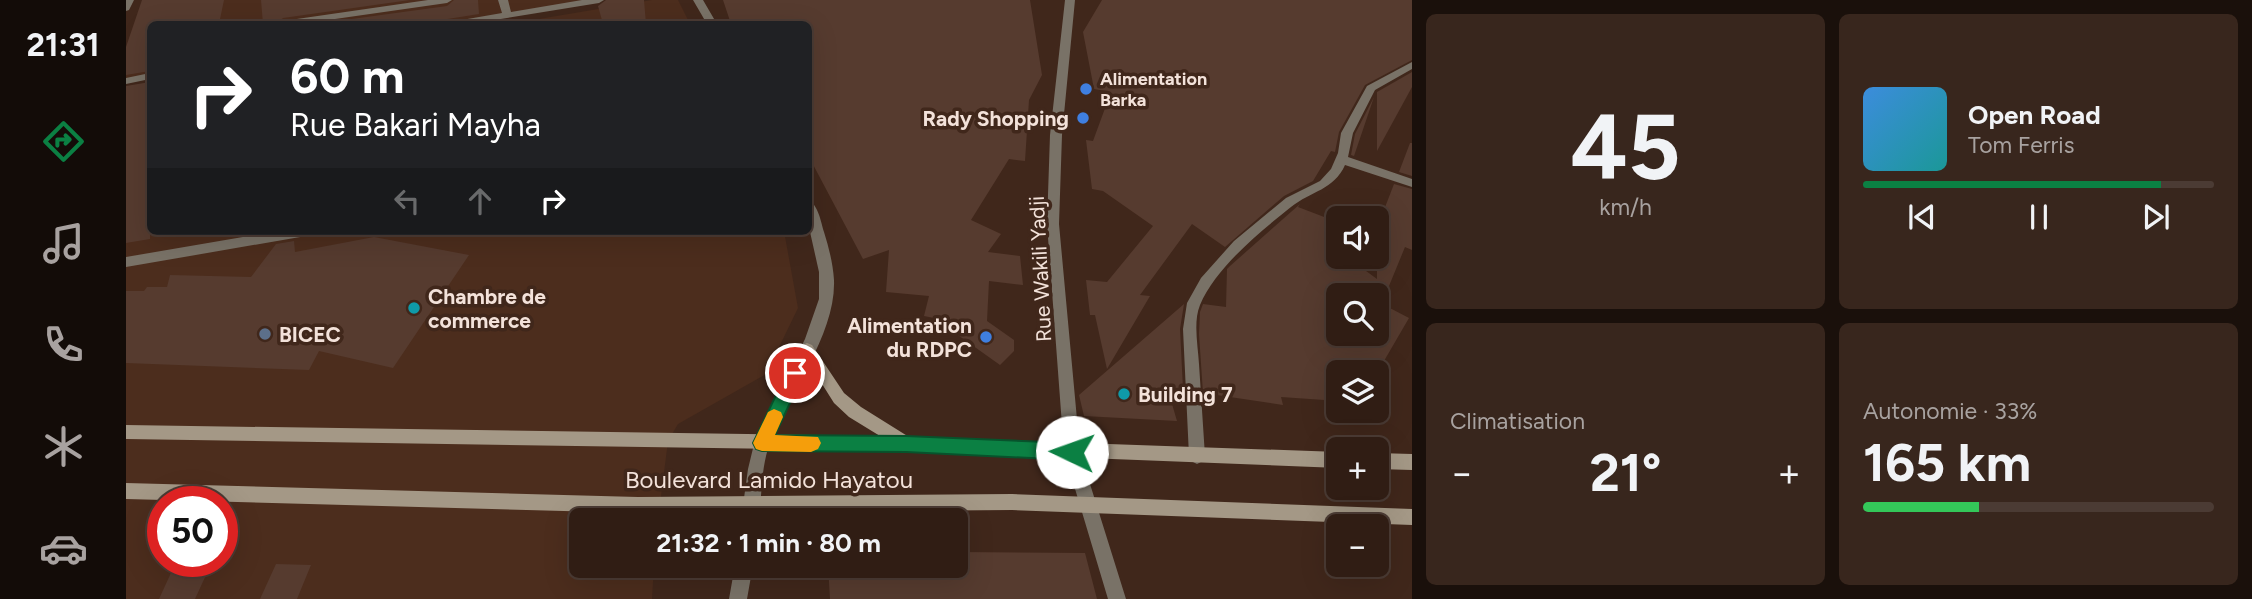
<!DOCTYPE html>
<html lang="fr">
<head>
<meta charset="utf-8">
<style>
  body { margin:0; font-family:Figtree,sans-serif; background:#38261d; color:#f1f3f6; height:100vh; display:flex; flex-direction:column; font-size:26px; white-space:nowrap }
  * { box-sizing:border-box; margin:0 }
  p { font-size:23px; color:#a8a2a0 }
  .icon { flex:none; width:38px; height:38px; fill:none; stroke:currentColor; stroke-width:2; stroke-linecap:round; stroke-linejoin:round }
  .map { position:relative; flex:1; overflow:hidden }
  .drawer { display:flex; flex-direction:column; gap:14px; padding:14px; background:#1a100b; width:840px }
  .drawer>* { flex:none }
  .top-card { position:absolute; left:21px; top:21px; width:665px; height:214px; border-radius:10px; box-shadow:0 7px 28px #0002,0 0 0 2px #4b3b34; background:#202124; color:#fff; overflow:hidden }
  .controls { position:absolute; left:1200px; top:206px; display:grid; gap:14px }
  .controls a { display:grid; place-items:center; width:63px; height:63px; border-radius:10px; background:#301d14; box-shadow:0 7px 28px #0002,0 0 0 2px #4b3b34; font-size:35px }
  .speed { position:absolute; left:21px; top:486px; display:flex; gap:14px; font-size:35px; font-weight:700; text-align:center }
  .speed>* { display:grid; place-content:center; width:91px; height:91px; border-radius:50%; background:#301d14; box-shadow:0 7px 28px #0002,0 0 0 2px #4b3b34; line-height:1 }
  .speed .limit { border:10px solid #d22; background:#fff; color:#111 }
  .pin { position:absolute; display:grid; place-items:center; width:60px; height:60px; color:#fff; margin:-30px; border:4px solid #fff; border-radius:50%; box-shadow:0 2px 7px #0007 }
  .me { position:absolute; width:77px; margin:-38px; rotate:273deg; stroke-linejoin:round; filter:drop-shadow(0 0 5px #0008) }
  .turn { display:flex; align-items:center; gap:24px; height:147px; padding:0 28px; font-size:32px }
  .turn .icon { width:91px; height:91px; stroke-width:2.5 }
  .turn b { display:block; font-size:49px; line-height:60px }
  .lanes { display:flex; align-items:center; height:66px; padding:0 28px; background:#0003; justify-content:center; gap:35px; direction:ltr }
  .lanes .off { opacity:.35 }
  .big { font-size:52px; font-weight:700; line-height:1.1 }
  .drawer .card { flex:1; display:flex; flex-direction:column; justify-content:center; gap:10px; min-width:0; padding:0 24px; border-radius:10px; background:#38261d }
  .drawer .dial { align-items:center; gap:0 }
  .dial b { font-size:91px; line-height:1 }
  .song { display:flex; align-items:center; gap:21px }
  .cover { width:84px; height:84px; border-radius:10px; background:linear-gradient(135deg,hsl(210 70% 55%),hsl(180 70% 35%)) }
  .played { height:7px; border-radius:4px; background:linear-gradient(90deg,#0b8043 85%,#4b3b34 85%) }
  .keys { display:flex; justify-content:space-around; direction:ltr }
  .heat { display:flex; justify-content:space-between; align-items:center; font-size:38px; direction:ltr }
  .charge { height:10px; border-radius:5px; background:linear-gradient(90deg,#34c759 33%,#4b3b34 0) }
  .drawer .tiles { flex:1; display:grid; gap:14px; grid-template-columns:repeat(2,1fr) }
  .trip { position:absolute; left:443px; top:508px; width:399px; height:70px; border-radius:10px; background:#301d14; box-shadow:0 7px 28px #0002,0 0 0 2px #4b3b34; font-weight:700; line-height:70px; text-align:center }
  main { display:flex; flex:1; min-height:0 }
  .menu { display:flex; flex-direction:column; width:126px; justify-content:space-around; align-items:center; background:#130c08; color:#a8a2a0 }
  .menu .icon { width:49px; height:49px }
  .menu .on { color:#0b8043 }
  .menu b { font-size:32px; color:#f1f3f6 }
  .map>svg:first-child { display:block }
  .built { fill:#4c2d1d; fill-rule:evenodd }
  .building { fill:#563b2f; fill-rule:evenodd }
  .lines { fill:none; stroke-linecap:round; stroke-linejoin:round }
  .minor { fill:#797267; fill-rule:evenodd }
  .tertiary { fill:#797267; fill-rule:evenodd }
  .secondary { fill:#a49886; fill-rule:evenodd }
  .route { fill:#0b8043; stroke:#07532c; stroke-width:2 }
  .slow { fill:#f59e0b }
  .shop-dot { fill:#3f7fe0; stroke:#40271b; stroke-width:2.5 }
  .culture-dot { fill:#0f9aa8; stroke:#40271b; stroke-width:2.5 }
  .service-dot { fill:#5c6f8a; stroke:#40271b; stroke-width:2.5 }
  .labels { text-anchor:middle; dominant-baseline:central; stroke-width:7; stroke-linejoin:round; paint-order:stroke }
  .far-poi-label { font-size:18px; font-weight:bold; fill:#f3e2da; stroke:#40271b; text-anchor:start }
  .poi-label { font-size:21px; font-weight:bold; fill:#f3e2da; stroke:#40271b; text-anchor:start }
  .street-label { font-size:21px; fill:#f3e2da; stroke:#40271b }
  .near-street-label { font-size:24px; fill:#f3e2da; stroke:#40271b }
</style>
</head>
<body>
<main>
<nav class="menu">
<b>21:31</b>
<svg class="icon on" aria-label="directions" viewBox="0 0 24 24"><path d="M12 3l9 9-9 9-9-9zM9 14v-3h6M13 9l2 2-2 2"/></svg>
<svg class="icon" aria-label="music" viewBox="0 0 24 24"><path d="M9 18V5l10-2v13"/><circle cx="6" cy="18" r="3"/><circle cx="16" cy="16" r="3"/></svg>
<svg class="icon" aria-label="phone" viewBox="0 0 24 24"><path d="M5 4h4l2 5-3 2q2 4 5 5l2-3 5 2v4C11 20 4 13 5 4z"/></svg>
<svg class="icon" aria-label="climate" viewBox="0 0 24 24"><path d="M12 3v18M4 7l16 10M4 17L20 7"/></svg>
<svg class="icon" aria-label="car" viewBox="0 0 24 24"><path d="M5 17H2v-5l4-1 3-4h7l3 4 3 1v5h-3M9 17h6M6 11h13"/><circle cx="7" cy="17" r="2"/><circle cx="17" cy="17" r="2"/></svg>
</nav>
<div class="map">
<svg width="1286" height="599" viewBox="0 0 1286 599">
  <rect width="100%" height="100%" fill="#40271b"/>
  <path class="built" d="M 24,0 L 473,0 L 329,24 L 24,24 L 24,76 L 0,81 L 0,64 Z
    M 526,0 L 552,0 L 564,24 L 383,24 Z
    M 24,86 L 24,231 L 658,231 L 672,308 L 640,374 L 552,424 L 542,441 L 532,520 L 455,520 L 455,565 L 528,565 L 526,599 L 0,599 L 0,90 ZM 37,502 L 96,502 L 96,562 L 37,562 Z"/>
  <path class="building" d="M 16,0 L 98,0 L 93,24 L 24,24 L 24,71 L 0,75 L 0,47 Z
    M 135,0 L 284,0 L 157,18 L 150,24 L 137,24 Z
    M 328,0 L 352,0 L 353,14 L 290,24 L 189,24 L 321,6 Z
    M 480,0 L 518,0 L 520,24 L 477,24 L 472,6 Z
    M 597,0 L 904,0 L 916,75 L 903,100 L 899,161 L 883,159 L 845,220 L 875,234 L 862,252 L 894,256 L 897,285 L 863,281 L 861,321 L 888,340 L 888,351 L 874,365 L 808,318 L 798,316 L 803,296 L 760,292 L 763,250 L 737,259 L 682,155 L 682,24 L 605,24 Z
    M 976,0 L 1286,0 L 1286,60 L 1239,85 L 1213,132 L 1209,152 L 1205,151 L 1187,181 L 1158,196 L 1099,247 L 1066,224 L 1014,295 L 1024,296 L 981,369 L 969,315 L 964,315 L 960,280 L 981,282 L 1027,226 L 977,191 L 966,189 L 960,140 L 967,141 L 985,92 L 968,89 L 957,32 Z
    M 1286,72 L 1286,87 L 1251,151 L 1251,92 Z
    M 24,82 L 24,239 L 0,243 L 0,86 Z
    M 1248,97 L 1228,156 L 1225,155 L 1229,134 Z
    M 1284,143 L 1286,143 L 1286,176 L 1273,172 Z
    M 1268,184 L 1286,189 L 1286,250 L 1279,247 L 1263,286 L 1260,306 L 1283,318 L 1251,373 L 1213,373 L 1213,401 L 1155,397 L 1157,405 L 1077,393 L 1073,334 L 1074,312 L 1077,304 L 1100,307 L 1101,269 L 1104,266 L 1174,204 L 1172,207 L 1206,220 L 1199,242 L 1213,252 L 1213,257 L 1221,257 L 1251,279 L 1251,228 ZM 1213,296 L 1251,296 L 1251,334 L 1213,334 Z
    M 248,237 L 343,255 L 267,368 L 193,351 L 183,370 L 0,363 L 0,291 L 18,291 L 21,287 L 41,287 L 44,275 L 125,277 L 150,244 L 168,241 L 169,252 Z
    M 1058,304 L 1054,329 L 1057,389 L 1041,387 L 1051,421 L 958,416 L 953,395 Z
    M 830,552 L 959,553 L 971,599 L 704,599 L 702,565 L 830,565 Z
    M 50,562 L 86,562 L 69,599 L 33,599 Z
    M 150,564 L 185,565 L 171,599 L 134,599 Z"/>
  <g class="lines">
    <path class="minor" d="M 302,0 L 326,0 L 321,3 L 174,24 L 152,24 L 157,21 Z
      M 372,0 L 382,0 L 385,12 L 456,0 L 478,0 L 473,3 L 344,24 L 325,24 L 330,21 L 376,13 Z
      M 939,0 L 949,0 L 936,135 L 933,224 L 954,452 L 1000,599 L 982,599 L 938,452 L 921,224 L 924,135 Z
      M 1286,62 L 1286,69 L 1249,90 L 1227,133 L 1222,157 L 1286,179 L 1286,187 L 1219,165 C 1208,190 1185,191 1165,207 C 1134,232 1090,267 1074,305 C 1067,322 1072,346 1073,364 C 1075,395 1077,425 1079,456 L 1077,461 L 1071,464 L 1065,461 L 1063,456 L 1057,329 L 1061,303 L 1075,278 L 1108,241 L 1160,198 L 1194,181 L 1205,169 L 1212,153 L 1215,133 L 1241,86 Z
      M 24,73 L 24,79 L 0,84 L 0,78 Z
      M 152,231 L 186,231 L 180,236 L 0,267 L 0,257 Z"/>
    <path class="tertiary" d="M 0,0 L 8,0 L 3,10 L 0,11 Z
      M 567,0 L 577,0 L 591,24 L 581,24 Z
      M 682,200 C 692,204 695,222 698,232 C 703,248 707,264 708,280 C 710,334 664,391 645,440 C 635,465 636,493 633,520 L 615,520 L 622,469 L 629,440 L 679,339 L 693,299 L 693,272 L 682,223 Z
      M 609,565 L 627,565 L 621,599 L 603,599 Z"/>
    <path class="secondary" d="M 681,343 L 686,345 L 718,393 L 735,407 L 783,437 L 1213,452 L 1213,468 L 780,451 L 0,439 L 0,425 L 754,436 L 723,417 L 708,403 L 674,349 L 676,345 Z
      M 1251,453 L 1286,454 L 1286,470 L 1251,469 Z
      M 0,483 L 512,497 L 886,494 L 1286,509 L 1286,525 L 886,510 L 512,513 L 0,499 Z"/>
  </g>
  <path class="route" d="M 669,366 L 675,368 L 678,373 L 649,435 L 780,436 L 946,443 L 952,446 L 955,452 L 952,458 L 946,460 L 780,452 L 636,451 L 630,449 L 627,443 L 630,437 L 663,368 Z"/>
  <path class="slow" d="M 648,409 L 655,412 L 657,417 L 649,435 L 692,437 L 695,443 L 692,449 L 685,452 L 636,451 L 630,449 L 627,443 L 642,412 Z"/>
  <g class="shop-dot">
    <circle cx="960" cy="89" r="7"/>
    <circle cx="957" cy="118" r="7"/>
    <circle cx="860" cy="337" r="7"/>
  </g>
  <g class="culture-dot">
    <circle cx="288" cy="308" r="7"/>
    <circle cx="998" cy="394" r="7"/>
  </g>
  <circle class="service-dot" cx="139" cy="334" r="7"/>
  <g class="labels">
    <g class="far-poi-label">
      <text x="974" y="79">Alimentation<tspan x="974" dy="21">Barka</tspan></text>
    </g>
    <g class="poi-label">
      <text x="943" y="118" text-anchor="end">Rady Shopping</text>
      <text x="302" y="296">Chambre de<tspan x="302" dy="24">commerce</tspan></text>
      <text x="846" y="325" text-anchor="end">Alimentation<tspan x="846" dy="24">du RDPC</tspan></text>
      <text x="153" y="334">BICEC</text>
      <text x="1012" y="394">Building 7</text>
    </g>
    <g class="street-label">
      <text transform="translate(914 269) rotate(-93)">Rue Wakili Yadji</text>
    </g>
    <g class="near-street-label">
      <text x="643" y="479">Boulevard Lamido Hayatou</text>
    </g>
  </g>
</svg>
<div class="controls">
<a><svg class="icon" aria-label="sound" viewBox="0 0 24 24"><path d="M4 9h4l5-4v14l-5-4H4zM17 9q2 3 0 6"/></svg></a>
<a><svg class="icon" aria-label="search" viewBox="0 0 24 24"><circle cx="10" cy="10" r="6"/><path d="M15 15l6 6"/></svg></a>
<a><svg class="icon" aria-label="layers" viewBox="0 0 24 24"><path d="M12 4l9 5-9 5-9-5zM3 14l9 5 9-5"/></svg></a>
<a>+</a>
<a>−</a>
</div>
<div class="speed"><div class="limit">50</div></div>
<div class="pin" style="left:669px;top:373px;background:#d93025"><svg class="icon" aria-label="arrive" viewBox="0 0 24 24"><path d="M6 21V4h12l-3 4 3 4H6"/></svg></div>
<svg class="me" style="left:946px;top:452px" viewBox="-20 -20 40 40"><circle r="19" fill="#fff"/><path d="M0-13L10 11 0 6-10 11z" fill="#0b8043"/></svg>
<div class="trip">21:32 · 1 min · 80 m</div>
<div class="top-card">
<div class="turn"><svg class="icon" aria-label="right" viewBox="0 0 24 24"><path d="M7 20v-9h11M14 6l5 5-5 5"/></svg><div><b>60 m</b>Rue Bakari Mayha</div></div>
<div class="lanes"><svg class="icon off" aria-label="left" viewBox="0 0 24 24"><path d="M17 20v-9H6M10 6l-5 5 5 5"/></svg><svg class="icon off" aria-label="ahead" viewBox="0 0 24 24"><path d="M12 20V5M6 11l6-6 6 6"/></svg><svg class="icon" aria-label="right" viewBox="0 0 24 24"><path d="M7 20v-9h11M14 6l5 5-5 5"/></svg></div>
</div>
</div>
<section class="drawer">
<div class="tiles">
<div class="card dial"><b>45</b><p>km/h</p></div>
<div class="card">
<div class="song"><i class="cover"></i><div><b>Open Road</b><p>Tom Ferris</p></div></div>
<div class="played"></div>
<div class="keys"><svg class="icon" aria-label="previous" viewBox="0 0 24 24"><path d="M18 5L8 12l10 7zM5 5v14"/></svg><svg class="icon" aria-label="pause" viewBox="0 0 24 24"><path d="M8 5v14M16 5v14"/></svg><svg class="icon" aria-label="next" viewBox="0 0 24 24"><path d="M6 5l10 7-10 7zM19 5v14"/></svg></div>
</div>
<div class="card"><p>Climatisation</p>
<div class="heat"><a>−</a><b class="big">21°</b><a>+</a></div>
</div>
<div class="card"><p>Autonomie · 33%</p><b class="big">165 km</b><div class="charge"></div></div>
</div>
</section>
</main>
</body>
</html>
